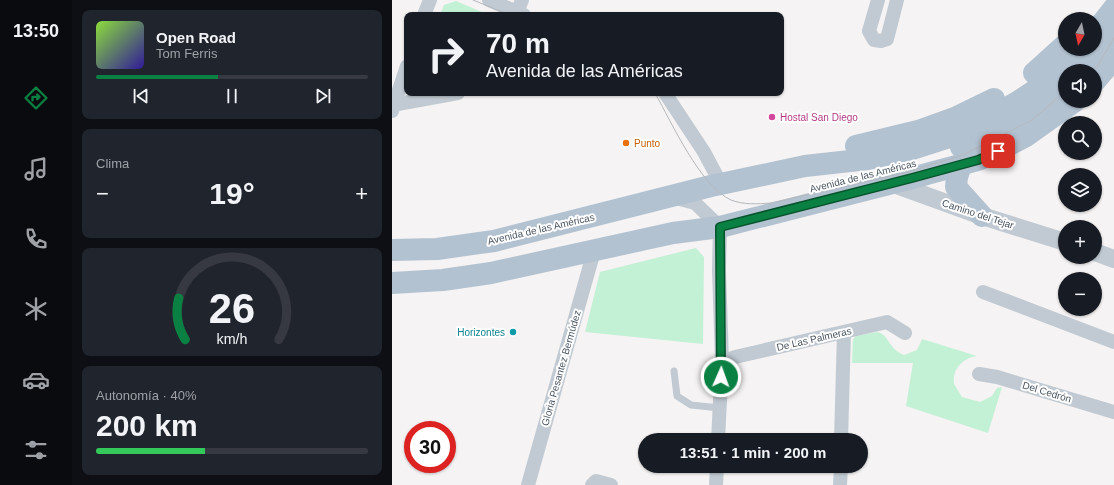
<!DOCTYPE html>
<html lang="es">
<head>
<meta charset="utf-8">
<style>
  body { margin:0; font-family:Arial,sans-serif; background:#20242c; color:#f1f3f6; height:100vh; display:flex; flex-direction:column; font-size:15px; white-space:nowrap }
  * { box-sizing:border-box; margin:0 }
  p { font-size:13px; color:#9ea1a6 }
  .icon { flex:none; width:22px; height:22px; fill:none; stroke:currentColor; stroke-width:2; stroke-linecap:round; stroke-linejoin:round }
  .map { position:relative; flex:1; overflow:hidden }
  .panel { display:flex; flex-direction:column; gap:10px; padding:10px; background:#0d0f14; width:320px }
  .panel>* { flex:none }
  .hud { position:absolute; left:12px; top:12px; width:380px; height:84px; border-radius:8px; box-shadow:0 1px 3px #0004; background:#171b24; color:#f1f3f6; overflow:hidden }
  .needle { width:26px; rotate:189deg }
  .controls { position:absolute; left:666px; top:12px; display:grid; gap:8px }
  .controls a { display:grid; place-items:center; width:44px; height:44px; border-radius:50%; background:#171b24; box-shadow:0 1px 3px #0004; font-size:20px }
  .speed { position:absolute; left:12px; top:421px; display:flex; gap:8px; font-size:20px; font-weight:700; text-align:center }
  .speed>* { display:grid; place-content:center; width:52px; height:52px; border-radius:50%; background:#171b24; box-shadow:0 1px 3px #0004; line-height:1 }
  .speed .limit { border:6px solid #d22; background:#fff; color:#111 }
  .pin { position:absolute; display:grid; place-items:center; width:34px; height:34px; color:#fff; margin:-17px; border-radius:8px; box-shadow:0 2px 6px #0006 }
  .me { position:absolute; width:44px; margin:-22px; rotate:2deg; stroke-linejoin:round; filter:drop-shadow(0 0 3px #0008) }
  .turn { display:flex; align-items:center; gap:14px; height:84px; padding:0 16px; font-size:18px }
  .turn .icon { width:52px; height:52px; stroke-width:2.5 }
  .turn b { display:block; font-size:28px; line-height:34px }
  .big { font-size:30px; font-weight:800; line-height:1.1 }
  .panel .card { flex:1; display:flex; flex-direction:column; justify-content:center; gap:6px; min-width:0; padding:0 14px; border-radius:8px; background:#20242c }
  .panel .dial { align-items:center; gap:0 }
  .dial svg { height:104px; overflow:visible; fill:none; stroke:#363941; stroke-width:7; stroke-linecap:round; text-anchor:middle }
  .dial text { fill:#f1f3f6; stroke:none }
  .song { display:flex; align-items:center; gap:12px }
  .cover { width:48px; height:48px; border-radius:6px; background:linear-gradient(135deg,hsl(90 70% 55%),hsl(250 70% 35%)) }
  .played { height:4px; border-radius:2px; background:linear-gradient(90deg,#0b8043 45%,#363941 45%) }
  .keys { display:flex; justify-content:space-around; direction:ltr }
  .heat { display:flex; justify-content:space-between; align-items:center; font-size:22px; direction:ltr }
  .charge { height:6px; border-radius:3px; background:linear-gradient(90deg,#34c759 40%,#363941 0) }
  .trip { position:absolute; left:246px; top:433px; width:230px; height:40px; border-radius:20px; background:#171b24; box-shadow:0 1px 3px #0004; font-weight:800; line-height:40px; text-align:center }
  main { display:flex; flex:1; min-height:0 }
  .dock { display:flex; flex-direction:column; width:72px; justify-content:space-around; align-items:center; background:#090b0e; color:#9ea1a6 }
  .dock .icon { width:28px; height:28px }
  .dock .selected { color:#0b8043 }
  .dock b { font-size:18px; color:#f1f3f6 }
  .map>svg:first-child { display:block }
  .green { fill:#c3f1d5 }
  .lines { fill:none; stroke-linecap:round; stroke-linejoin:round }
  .service { stroke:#c1cad2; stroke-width:7 }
  .minor { stroke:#c1cad2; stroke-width:14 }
  .tertiary { stroke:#c1cad2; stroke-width:18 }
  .primary { stroke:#b3c2d1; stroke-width:22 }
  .tram { stroke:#b5b8bd; stroke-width:1 }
  .route-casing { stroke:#07532c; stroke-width:10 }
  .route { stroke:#0b8043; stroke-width:7 }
  .hotel-dot { fill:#d1479c; stroke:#fff; stroke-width:1.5 }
  .food-dot { fill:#e8710a; stroke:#fff; stroke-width:1.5 }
  .culture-dot { fill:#0f9aa8; stroke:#fff; stroke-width:1.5 }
  .labels { text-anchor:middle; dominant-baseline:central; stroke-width:4; stroke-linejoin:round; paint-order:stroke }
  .hotel-label { font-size:10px; fill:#b23c85; stroke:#fff; text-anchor:start }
  .food-label { font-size:10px; fill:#c56008; stroke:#fff; text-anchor:start }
  .street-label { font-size:10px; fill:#4a5661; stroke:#fff }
  .culture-label { font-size:10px; fill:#0d838f; stroke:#fff; text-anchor:end }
</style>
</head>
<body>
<main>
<nav class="dock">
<b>13:50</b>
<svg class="icon selected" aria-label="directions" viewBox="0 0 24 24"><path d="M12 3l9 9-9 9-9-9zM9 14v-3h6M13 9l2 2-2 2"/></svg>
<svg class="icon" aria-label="music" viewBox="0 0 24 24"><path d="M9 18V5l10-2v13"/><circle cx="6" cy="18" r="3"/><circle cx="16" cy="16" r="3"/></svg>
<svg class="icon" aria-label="phone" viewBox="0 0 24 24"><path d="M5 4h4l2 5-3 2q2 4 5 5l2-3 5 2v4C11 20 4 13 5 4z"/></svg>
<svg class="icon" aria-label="climate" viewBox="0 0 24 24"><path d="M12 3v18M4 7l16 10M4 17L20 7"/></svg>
<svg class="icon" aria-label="car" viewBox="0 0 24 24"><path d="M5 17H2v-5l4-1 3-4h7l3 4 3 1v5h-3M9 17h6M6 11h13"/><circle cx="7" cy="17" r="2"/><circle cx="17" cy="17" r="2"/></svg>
<svg class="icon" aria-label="filters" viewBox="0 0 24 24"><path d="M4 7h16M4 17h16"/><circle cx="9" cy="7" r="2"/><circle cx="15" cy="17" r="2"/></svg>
</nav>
<section class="panel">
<div class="card">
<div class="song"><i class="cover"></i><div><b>Open Road</b><p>Tom Ferris</p></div></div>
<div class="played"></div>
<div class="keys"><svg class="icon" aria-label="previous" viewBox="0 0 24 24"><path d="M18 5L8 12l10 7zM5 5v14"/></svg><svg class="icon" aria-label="pause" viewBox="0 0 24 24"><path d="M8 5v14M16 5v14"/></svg><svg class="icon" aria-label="next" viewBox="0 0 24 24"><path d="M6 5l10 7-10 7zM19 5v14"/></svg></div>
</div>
<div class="card"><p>Clima</p>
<div class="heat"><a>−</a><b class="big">19°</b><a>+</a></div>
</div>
<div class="card dial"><svg viewBox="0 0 100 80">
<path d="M14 69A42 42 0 1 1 86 69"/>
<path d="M14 69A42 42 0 0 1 9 37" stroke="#0b8043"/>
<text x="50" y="56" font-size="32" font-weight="700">26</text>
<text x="50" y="72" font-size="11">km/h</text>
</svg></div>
<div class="card"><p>Autonomía · 40%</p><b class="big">200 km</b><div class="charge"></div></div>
</section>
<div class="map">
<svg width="722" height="485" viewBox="0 0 722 485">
  <rect width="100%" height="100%" fill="#f5f3f3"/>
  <path class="green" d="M 64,1 L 97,15 L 48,15 L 52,5 Z
    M 304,248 L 312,257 L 311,344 L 193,332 L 208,272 Z
    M 485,332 C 497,334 496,349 512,355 L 525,350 L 530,339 L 585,356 C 571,358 560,369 562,384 L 570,397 L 588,402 L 600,396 L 605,388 L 610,387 L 596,433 L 514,406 L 521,363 L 460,363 L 461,339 L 464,336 Z"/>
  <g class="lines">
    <path class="service" d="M 282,371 L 285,396 L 299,405 L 328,408"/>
    <path class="minor" d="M 97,0 L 132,15
      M 486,0 L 477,31 L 482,40 L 489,41 L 495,39 L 505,0
      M 125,12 L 130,0
      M 32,15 L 38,0
      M 273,93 L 312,152 L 329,184
      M 0,105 L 66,93
      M 0,111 L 15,66
      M 284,198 L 303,203 L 328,227 L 327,270 L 330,362 L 326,440
      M 591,292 L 722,342
      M 330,362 L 343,357 L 495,322 L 513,333
      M 587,374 L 605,377 L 722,412
      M 449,440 L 452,332
      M 136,485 L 202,251
      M 200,485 L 204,481 L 219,485
      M 324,485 L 325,466
      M 448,485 L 449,466"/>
    <path class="tertiary" d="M 499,183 L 590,216 L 673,242
      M 703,252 L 722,259"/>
    <path class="primary" d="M 703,32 L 722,8
      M 689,71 L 698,63 L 722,28
      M 642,73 L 673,45
      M 703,81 L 722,59
      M 464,146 L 526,131 L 565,117 L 602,99
      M 569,147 C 602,135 648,111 673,87
      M 569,165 L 565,177 L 564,187 L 590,216
      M 0,250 L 45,249 L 102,241 L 319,186 L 413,166 L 476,159 L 520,149 L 573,132 L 627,101 L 653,84 L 684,56 L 690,49
      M 0,283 L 51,280 L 99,273 L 281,233 L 328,227 L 520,178 L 586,160 L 606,151 L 634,136 L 683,101"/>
    <path class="tram" d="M 81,0 L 118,15
      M 698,71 L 706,65 L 722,38
      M 263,93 C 280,123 308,186 339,200 C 352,205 365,204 379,203 L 512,173 L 571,155 L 640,120 L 673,92"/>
  </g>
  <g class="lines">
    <defs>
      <path id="route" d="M 329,377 L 328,227 L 520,178 L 586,160 L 606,151"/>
    </defs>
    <use href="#route" class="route-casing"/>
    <use href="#route" class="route"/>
  </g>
  <circle class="hotel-dot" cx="380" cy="117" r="4"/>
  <circle class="food-dot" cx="234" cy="143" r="4"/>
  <circle class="culture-dot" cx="121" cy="332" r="4"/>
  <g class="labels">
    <g class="hotel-label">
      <text x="388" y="117">Hostal San Diego</text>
    </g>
    <g class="food-label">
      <text x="242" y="143">Punto</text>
    </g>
    <g class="street-label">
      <text transform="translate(471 176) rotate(-14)">Avenida de las Américas</text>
      <text transform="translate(586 214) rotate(18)">Camino del Tejar</text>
      <text transform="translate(149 229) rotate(-13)">Avenida de las Américas</text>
      <text transform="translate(422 339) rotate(-13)">De Las Palmeras</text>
      <text transform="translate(169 368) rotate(-74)">Gloria Pesantez Bermúdez</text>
      <text transform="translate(655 392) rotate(17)">Del Cedrón</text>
    </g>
    <g class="culture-label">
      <text x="113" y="332">Horizontes</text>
    </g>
  </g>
</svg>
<div class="controls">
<a><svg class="needle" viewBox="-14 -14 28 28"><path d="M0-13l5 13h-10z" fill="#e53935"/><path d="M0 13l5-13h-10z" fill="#9ea1a6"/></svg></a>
<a><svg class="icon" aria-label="sound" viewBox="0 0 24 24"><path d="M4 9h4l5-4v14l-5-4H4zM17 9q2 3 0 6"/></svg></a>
<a><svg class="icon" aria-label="search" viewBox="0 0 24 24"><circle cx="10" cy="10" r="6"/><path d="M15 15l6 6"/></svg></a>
<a><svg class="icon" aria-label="layers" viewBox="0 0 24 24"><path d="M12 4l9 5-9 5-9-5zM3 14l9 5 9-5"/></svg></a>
<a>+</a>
<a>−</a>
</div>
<div class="speed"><div class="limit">30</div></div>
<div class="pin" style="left:606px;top:151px;background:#d93025"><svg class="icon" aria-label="arrive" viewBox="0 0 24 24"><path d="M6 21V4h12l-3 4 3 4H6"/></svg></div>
<svg class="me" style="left:329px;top:377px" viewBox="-20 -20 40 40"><circle r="17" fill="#0b8043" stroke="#fff" stroke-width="3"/><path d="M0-11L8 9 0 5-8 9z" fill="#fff"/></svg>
<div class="trip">13:51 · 1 min · 200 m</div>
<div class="hud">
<div class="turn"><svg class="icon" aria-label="right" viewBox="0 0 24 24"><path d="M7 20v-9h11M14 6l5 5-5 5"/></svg><div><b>70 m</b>Avenida de las Américas</div></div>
</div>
</div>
</main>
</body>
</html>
